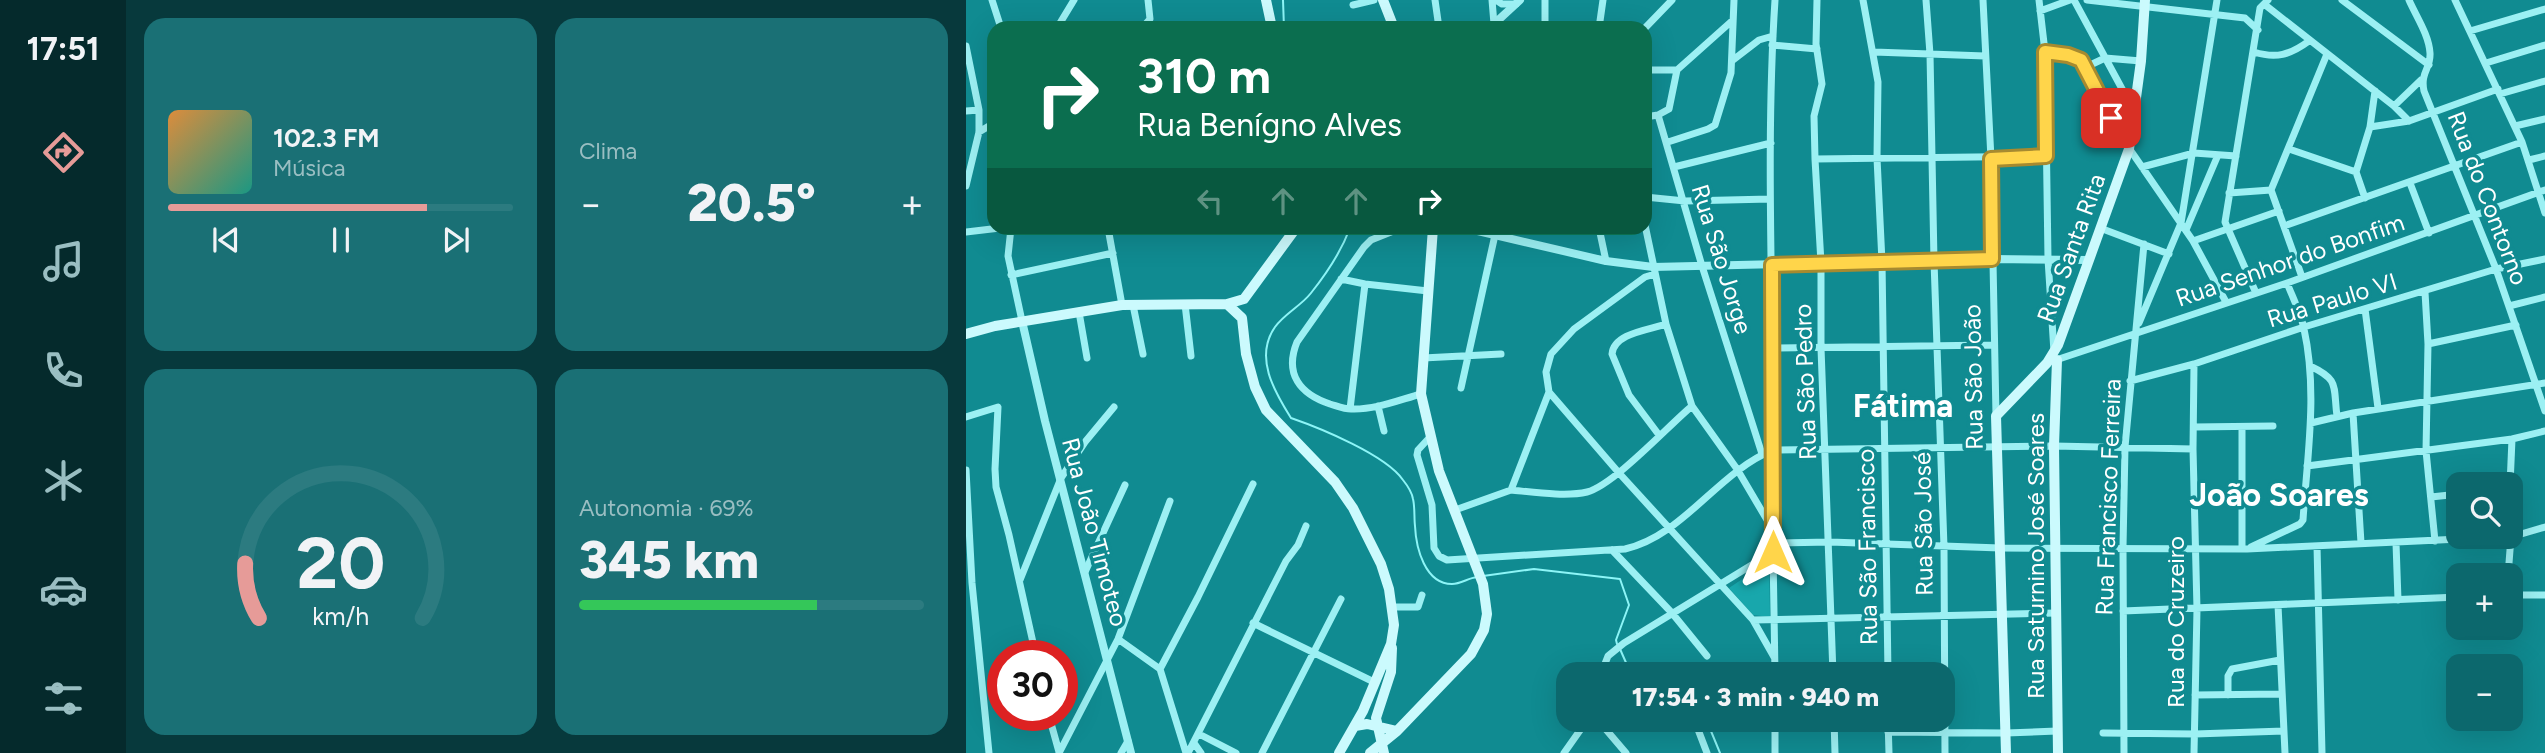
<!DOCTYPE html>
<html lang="pt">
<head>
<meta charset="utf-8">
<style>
  body { margin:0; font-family:Figtree,sans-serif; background:#1a7075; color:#f1f3f6; height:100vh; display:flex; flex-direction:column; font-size:26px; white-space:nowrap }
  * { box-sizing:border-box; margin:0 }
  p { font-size:23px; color:#9abec2 }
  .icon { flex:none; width:38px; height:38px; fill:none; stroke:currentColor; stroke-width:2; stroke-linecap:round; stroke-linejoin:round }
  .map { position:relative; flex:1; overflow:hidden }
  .side { display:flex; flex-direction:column; gap:18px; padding:18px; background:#07393c; width:840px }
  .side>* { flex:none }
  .hud { position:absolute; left:21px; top:21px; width:665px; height:214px; border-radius:21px; box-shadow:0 7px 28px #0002; background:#0b6e4f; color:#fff; overflow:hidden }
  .tools { position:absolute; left:1480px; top:472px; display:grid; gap:14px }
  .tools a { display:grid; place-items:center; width:77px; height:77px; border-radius:14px; background:#0c686d; box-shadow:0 7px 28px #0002; font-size:35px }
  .speed { position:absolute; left:21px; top:640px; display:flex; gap:14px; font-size:35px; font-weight:700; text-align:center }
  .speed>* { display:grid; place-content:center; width:91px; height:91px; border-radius:50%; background:#0c686d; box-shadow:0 7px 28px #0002; line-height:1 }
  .speed .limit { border:10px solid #d22; background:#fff; color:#111 }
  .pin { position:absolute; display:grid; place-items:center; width:60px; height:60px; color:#fff; margin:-30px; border-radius:14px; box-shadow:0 4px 10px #0006 }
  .me { position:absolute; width:77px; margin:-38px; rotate:0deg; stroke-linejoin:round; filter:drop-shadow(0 0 5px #0008) }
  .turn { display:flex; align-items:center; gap:24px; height:147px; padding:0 35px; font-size:32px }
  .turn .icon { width:91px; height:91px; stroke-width:2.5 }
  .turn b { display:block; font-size:49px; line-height:60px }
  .lanes { display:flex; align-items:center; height:66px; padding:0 35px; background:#0003; justify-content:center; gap:35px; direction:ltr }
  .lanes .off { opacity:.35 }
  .big { font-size:52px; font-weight:800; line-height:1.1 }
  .side .widget { flex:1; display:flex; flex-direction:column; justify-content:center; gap:10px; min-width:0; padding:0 24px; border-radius:21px; background:#1a7075 }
  .side .dial { align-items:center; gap:0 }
  .dial svg { height:182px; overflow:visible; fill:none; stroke:#2c7b80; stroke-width:7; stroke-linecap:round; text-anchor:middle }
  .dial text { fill:#f1f3f6; stroke:none }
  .song { display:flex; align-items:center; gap:21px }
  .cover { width:84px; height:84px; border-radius:10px; background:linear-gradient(135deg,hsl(30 70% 55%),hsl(170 70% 35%)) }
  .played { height:7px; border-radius:4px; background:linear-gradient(90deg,#e69b98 75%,#2c7b80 75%) }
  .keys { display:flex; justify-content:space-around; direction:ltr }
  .heat { display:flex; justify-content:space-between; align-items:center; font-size:38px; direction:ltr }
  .charge { height:10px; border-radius:5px; background:linear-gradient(90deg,#34c759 69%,#2c7b80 0) }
  .side .tiles { flex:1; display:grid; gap:18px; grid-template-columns:repeat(2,1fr) }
  .trip { position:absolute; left:590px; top:662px; width:399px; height:70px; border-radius:21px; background:#0c686d; box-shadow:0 7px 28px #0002; font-weight:800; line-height:70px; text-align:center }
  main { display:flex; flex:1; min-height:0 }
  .tab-bar { display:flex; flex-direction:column; width:126px; justify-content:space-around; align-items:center; background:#052a2c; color:#9abec2 }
  .tab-bar .icon { width:49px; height:49px }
  .tab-bar .current { color:#e69b98 }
  .tab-bar b { font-size:32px; color:#f1f3f6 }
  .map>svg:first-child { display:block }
  .green { fill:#18a7ac }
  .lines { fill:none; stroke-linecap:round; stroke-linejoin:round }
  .stream { stroke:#8df5f7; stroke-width:2 }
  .minor { stroke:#9cf0f3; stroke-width:7 }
  .tertiary { stroke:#9cf0f3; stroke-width:8 }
  .secondary { stroke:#cbfafd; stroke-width:10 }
  .route-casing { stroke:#a68a30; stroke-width:18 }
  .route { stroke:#ffd54a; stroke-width:12 }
  .labels { text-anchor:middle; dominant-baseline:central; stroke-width:7; stroke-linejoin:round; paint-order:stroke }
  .street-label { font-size:24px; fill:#fff; stroke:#108b91 }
  .district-label { font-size:32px; font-weight:bold; fill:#fff; stroke:#108b91 }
</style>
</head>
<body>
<main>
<nav class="tab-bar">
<b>17:51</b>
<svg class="icon current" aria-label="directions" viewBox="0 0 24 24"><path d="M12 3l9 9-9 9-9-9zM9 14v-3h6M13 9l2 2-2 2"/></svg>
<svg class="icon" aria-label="music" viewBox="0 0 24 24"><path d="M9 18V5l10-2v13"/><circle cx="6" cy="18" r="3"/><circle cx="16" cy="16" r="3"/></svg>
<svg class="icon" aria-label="phone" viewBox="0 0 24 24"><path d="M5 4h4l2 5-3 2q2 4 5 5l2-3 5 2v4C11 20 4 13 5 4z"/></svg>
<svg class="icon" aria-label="climate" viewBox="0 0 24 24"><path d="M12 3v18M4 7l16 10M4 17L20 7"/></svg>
<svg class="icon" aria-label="car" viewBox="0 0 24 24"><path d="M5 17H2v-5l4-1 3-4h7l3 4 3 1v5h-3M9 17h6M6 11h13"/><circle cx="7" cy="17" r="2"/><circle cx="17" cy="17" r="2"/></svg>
<svg class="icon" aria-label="filters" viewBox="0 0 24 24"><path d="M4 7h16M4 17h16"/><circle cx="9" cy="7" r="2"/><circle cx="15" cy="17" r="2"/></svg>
</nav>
<section class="side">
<div class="tiles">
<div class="widget">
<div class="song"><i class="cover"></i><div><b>102.3 FM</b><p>Música</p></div></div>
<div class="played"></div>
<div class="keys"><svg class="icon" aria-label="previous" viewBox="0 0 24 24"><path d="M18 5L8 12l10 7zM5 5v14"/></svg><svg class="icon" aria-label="pause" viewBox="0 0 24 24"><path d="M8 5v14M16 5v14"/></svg><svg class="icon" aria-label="next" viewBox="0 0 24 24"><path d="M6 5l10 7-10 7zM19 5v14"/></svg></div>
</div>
<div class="widget"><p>Clima</p>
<div class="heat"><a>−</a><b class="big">20.5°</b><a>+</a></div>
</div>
<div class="widget dial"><svg viewBox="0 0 100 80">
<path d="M14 69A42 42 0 1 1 86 69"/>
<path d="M14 69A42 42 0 0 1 8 45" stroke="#e69b98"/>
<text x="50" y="56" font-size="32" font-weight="700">20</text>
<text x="50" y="72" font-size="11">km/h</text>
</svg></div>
<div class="widget"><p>Autonomia · 69%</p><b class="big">345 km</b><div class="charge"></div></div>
</div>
</section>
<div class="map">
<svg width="1579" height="753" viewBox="0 0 1579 753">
  <rect width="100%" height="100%" fill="#108b91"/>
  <path class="green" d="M 803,561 L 804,617 L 787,615 L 763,588 Z"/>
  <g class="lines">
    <path class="stream" d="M 317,0 L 318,28
      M 384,228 C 375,252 361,273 345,293 C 335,306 319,313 309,327 C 288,357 308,391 325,418 C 354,428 420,455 437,480 C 441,485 446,493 447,499 C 449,507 448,518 449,526 C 450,548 459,584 486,584 C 495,584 502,578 511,577
      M 517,576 L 568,569 L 654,579 L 663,605 L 650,640 L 651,644
      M 654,649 L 665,674
      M 740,719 L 754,753"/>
    <path class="minor" d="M 26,0 L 35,28
      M 469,0 L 473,28
      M 530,0 L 536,4 L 550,4
      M 851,0 L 850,44 L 856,84 L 848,116 L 849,159 L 855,263 L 855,348 L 867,674
      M 897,0 L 912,82 L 911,158 L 916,262 L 922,674
      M 960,0 L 964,54 L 968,261 L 978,547 L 979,753
      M 1017,0 L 1025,159 L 1030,416
      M 1073,0 L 1079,52 L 1082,259 L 1088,352
      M 1108,0 L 1168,111
      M 1121,0 L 1279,18 L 1292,30
      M 1376,0 L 1463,65
      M 1443,0 C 1450,16 1463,35 1464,53 C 1465,69 1454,72 1458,91 L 1530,269 L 1579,411
      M 1489,0 L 1556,142 L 1579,213
      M 1298,4 L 1428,106 L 1443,121
      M 387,5 L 408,0
      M 1074,11 L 1104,0
      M 91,28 L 108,0
      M 176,28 L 184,19 L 182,0
      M 525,28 L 528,24 L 526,0
      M 579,28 L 579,0
      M 633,28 L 637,0
      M 679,28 L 706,0
      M 1504,31 L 1579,9
      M 806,45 L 851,49
      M 0,46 L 13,110 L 13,132 L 0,186
      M 908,52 L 1019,56
      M 1079,52 L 1103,55 L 1115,60 L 1156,138 L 1227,241 L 1260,302
      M 1288,52 C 1310,59 1324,55 1343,41
      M 767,60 L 793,40 L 807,36
      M 1520,63 L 1579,45
      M 1120,67 L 1139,58 L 1175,61
      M 679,70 L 711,70 L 767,20
      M 1534,94 L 1579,81
      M 1428,106 L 1455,80
      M 0,111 L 13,110
      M 692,115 L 736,266 L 796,454
      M 679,117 L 692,115 L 703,109 L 711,70
      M 1549,126 L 1579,119
      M 1404,127 L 1443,121 L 1532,89
      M 13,132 L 28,123
      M 702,142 L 742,129 L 749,125 L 765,73 L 768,0
      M 1323,149 L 1390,172
      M 849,159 L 1081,156
      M 1563,160 L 1579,156
      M 708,167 L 805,143
      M 1176,167 L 1228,153 L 1270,156
      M 1444,183 L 1463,233
      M 1263,193 L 1305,190
      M 679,197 L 719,201 L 804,199
      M 1399,198 L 1390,172 L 1404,127 L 1409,91
      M 679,225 L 700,324 L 726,406 L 771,469 L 807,530
      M 1318,226 L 1556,142
      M 45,228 L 42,256 L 56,321
      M 142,228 L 156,305
      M 435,228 L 405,240 L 398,247 L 331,342 C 318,374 334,394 364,404 C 371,406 378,409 385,409 C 409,410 433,400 455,394
      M 633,228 L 640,261
      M 1134,228 L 1203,254
      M 1220,230 L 1252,155
      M 0,232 L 34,228
      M 1227,241 L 1313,211
      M 45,275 L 147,253
      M 1336,277 L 1305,190 L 1361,54
      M 375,279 L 399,284 L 462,291
      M 1459,292 L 1462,344 L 1460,451 L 1469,541
      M 1290,293 L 1259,222 L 1294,8 L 1302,0
      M 219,304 L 225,356
      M 167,305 L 177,354
      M 1543,306 L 1579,297
      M 1399,309 L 1412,408
      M 113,312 L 121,358
      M 1173,323 L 1215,223 L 1251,0
      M 1462,344 L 1550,325
      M 808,348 L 1027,345
      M 457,358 L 535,354
      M 1087,361 L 1321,283 L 1579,190
      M 1344,366 C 1374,380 1367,386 1371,416
      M 1164,381 L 1228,364 L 1338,327 L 1530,269 L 1579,259
      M 495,388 L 529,235
      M 583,392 L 653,473 L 787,620 L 808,657
      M 412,406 L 418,431
      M 384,409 L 399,284
      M 0,417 L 32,407 L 29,469 L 30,487 L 43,535 L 70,656
      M 1345,423 L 1387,413
      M 1228,427 L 1307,426
      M 693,435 L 663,395 L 646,354 C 648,333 683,330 700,324
      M 464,437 L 452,450 L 451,455 L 466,505 L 468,548 L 473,556 L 481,560 L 659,549 C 717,536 752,472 807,450 L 1088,446 L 1227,449
      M 1341,466 L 1546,439 L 1579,431
      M 0,470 L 6,583 L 23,753
      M 1544,485 L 1546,439
      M 545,490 C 566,492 600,497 621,492 C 648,485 702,426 726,406
      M 1465,497 L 1493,494
      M 489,510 L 545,490 L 583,392 L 580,372 L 585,354 L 608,329 L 679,277 L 689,274
      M 1545,537 L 1579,527
      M 808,543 L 864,542 L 1034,548 L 1281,549 L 1536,537
      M 1395,543 L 1387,413 L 1579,383
      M 1430,543 L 1432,600
      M 1351,546 L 1356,753
      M 1285,547 L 1334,524 L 1337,520 C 1341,457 1352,392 1338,329 C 1335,314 1327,298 1321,283
      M 1276,549 L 1276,427
      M 646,550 L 706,613 L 741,656
      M 807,552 L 809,674
      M 119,572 L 159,485
      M 1542,576 L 1545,537
      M 54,580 L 95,478 L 119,442 L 148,407
      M 1545,595 L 1579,595
      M 1312,605 L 1319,753
      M 426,607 L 452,607 L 456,595
      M 1157,611 L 1493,597
      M 787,620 L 1091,613
      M 287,623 L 408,682
      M 152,639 L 194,669 L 220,753
      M 194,669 L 232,597 L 287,484
      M 635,674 L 642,656 L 658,643 L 807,552 C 809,522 807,492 807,462 C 808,308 799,154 809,0
      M 1229,695 L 1315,694
      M 1262,695 L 1262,676 L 1266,669 L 1314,660
      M 83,716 L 93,752
      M 631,719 L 660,753
      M 728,719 L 741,753
      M 809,719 L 809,753
      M 868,719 L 869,753
      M 922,719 L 923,753
      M 922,732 L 1040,733 L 1091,731
      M 1137,733 L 1229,734 L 1318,731
      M 233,734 L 270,753
      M 228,743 L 235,753
      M 93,753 L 152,639 L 204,501
      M 155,753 L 162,741
      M 222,753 L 320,561 L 332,545 L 340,526
      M 296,753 L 375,599
      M 598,753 L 622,719
      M 1158,753 L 1157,547 L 1159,447 L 1178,244
      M 1228,753 L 1231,609 L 1227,449 L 1228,364"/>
    <path class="tertiary" d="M 528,24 L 554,0
      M 499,228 L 640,261 L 687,267 L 1026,259 L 1123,260
      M 56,321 L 79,421 L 165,753"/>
    <path class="secondary" d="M 300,0 L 306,28
      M 417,0 L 428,28
      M 261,304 L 276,318 L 280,354 L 289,387 L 300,410 L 369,482 L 387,508 L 415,564 L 423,589 L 428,625 L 425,644 L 397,711 L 373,753
      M 0,334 L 29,326 L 156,305 L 261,304 L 278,299 L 330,228
      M 1091,360 L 1088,446 L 1092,753
      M 389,726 L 401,724 L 431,731
      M 404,753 L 431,731 L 505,654 L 518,630 L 521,614 L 517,584 L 473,471 L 455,394 L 467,228
      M 418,753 L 410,718 L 425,672 L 426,648
      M 1040,753 L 1030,416 L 1081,363 L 1092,345 L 1123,260 L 1163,149 L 1175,61 L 1179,0"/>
  </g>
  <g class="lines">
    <defs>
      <path id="route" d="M 807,552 L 806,265 L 1026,259 L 1025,159 L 1080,156 L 1079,52 L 1102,55 L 1115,60 L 1145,118"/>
    </defs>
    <use href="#route" class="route-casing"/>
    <use href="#route" class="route"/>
  </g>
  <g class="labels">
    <g class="street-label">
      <text transform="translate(1522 198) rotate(69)">Rua do Contorno</text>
      <text transform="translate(1105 248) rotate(-70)">Rua Santa Rita</text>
      <text transform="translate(756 259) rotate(73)">Rua São Jorge</text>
      <text transform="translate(1324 260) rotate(-19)">Rua Senhor do Bonfim</text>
      <text transform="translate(1366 300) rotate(-17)">Rua Paulo VI</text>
      <text transform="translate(1007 377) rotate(-91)">Rua São João</text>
      <text transform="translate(839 382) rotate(-92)">Rua São Pedro</text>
      <text transform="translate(1142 497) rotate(-88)">Rua Francisco Ferreira</text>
      <text transform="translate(957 524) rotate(-91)">Rua São José</text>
      <text transform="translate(129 532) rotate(75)">Rua João Timoteo</text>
      <text transform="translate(901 547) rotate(-91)">Rua São Francisco</text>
      <text transform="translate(1069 556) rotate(-90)">Rua Saturnino José Soares</text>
      <text transform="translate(1209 622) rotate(-90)">Rua do Cruzeiro</text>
    </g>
    <g class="district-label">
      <text x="937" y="406">Fátima</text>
      <text x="1313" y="495">João Soares</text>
    </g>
  </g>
</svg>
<div class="tools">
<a><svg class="icon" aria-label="search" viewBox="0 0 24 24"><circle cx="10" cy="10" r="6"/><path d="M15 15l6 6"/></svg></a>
<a>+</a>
<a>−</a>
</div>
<div class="speed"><div class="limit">30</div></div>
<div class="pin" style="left:1145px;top:118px;background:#d93025"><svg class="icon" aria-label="arrive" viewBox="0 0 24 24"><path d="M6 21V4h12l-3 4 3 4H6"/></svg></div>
<svg class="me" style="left:807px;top:552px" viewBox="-20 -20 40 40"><path d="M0-17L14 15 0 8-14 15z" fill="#ffd54a" stroke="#fff" stroke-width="4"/></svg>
<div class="trip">17:54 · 3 min · 940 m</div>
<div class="hud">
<div class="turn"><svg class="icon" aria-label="right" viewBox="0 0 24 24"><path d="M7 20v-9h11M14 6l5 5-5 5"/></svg><div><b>310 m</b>Rua Benígno Alves</div></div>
<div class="lanes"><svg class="icon off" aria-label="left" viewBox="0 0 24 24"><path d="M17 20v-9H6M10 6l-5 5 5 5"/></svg><svg class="icon off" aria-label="ahead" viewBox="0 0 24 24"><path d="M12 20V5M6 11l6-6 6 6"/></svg><svg class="icon off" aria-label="ahead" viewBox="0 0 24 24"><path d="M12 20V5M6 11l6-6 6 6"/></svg><svg class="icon" aria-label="right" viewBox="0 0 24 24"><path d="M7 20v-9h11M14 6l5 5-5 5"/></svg></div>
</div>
</div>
</main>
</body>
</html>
